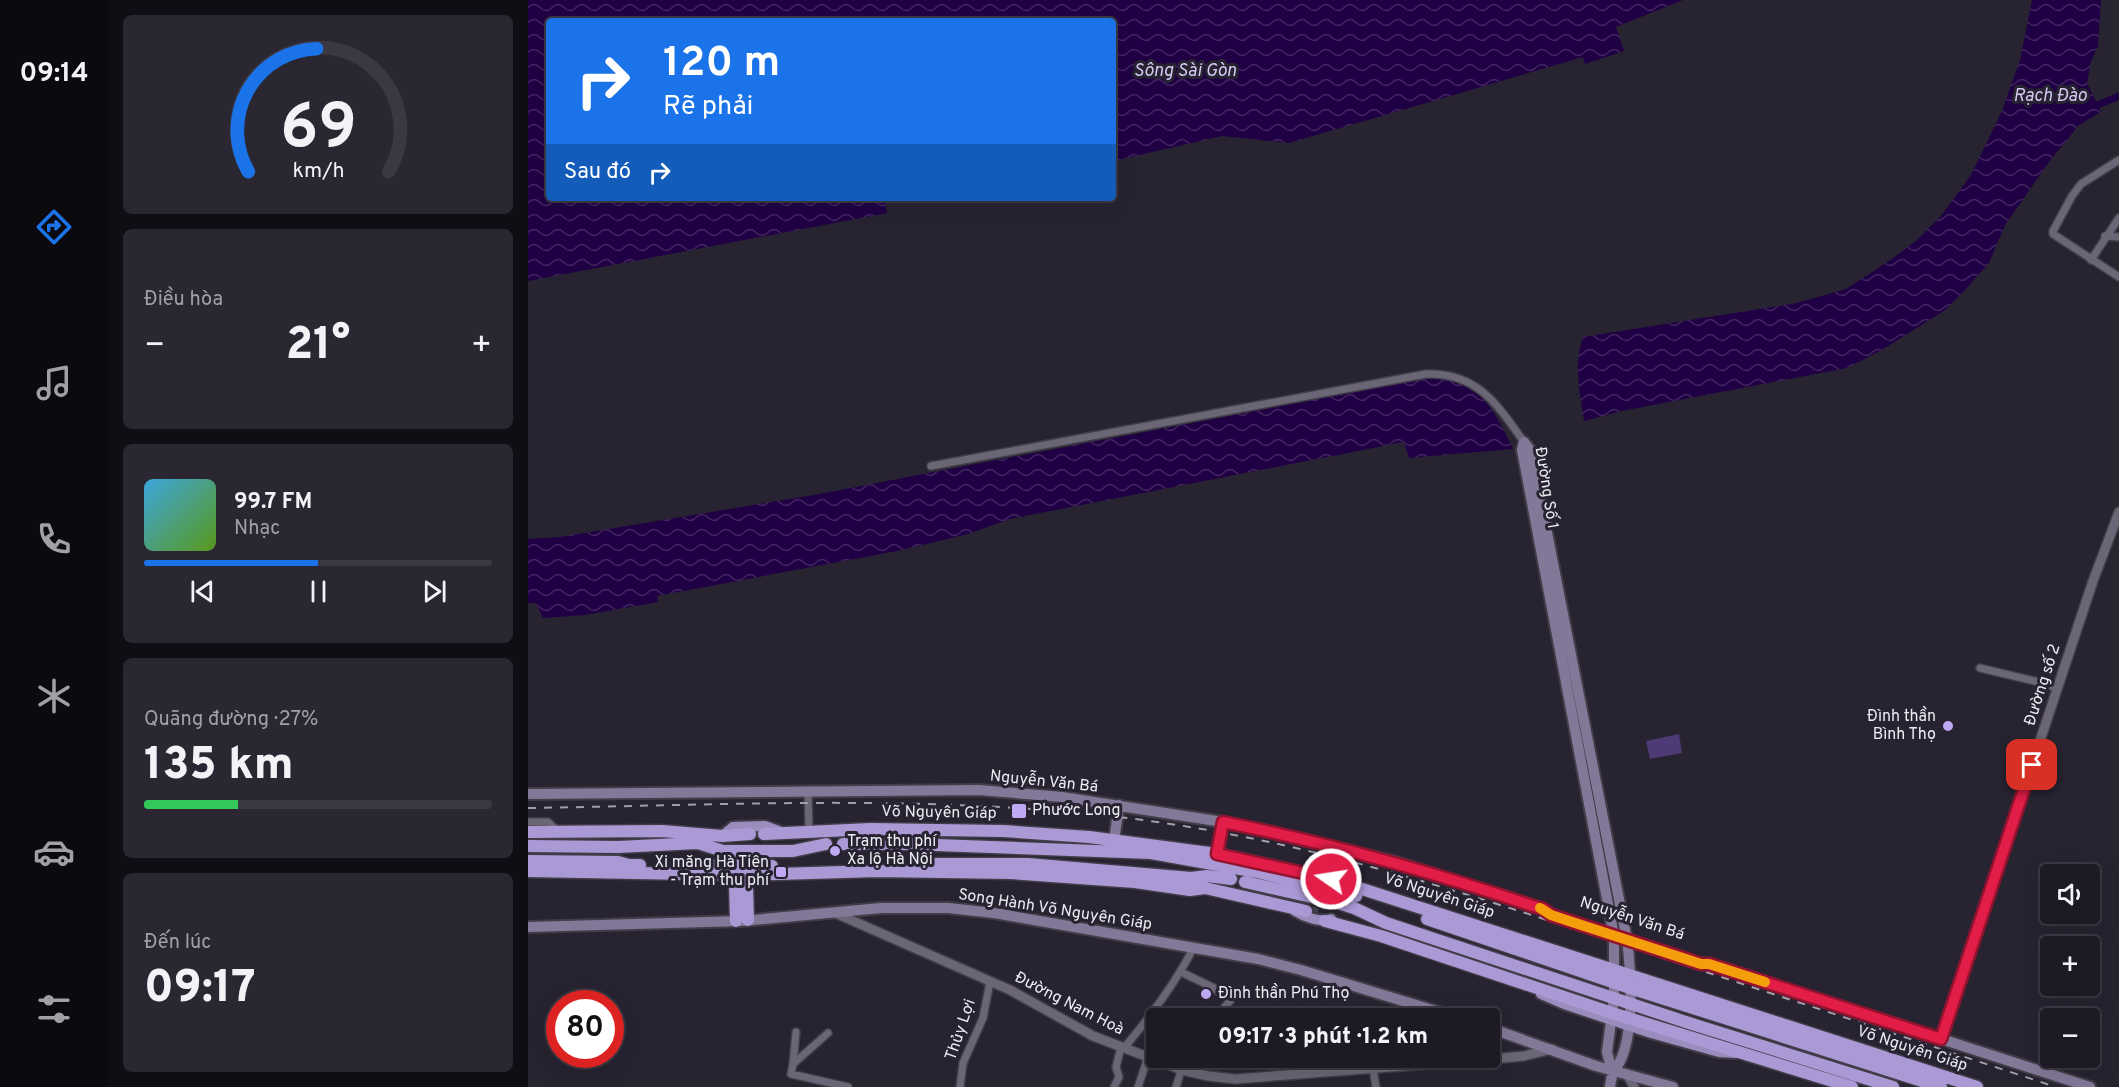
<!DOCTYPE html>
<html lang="vi">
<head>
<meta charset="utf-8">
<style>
  body { margin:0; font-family:Overpass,sans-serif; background:#2a2732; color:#f1f3f6; height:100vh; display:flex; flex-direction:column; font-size:22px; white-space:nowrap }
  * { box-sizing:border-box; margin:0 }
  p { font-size:20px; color:#a0a1a7 }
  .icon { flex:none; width:33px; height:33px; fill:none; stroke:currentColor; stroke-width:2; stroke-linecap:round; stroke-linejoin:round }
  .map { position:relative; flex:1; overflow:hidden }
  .panel { display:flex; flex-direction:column; gap:15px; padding:15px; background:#100e14; width:420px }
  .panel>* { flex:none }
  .top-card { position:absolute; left:18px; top:18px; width:570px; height:183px; border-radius:6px; box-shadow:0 6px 24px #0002,0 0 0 2px #3b3842; background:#1a73e8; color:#fff; overflow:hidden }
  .tools { position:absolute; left:1512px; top:864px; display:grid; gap:12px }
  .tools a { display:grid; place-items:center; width:60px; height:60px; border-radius:6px; background:#1d1a25; box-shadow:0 6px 24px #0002,0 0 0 2px #3b3842; font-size:30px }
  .speed { position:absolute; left:18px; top:990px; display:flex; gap:12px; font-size:30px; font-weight:700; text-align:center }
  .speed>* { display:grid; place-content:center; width:78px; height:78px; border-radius:50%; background:#1d1a25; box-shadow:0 6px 24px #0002,0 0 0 2px #3b3842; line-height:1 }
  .speed .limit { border:9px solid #d22; background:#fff; color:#111 }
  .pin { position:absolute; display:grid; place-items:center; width:51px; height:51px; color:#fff; margin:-26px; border-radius:12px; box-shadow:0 3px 9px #0006 }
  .me { position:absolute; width:66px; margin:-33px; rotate:283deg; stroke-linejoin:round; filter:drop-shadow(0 0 4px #0008) }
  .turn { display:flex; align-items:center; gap:21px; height:126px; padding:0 18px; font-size:27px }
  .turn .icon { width:78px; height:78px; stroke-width:2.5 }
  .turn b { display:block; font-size:42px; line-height:51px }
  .then { display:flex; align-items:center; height:57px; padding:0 18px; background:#0003; gap:12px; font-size:22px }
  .big { font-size:45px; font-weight:800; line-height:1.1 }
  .panel .tile { flex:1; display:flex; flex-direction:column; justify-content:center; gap:9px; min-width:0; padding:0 21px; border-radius:9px; background:#2a2732 }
  .panel .dial { align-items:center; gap:0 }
  .dial svg { height:156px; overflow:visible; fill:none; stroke:#3b3842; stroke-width:7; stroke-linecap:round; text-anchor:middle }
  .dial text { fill:#f1f3f6; stroke:none }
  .song { display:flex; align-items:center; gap:18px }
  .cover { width:72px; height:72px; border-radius:9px; background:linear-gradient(135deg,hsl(200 70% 55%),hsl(90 70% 35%)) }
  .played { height:6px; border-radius:3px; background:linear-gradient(90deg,#1a73e8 50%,#3b3842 50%) }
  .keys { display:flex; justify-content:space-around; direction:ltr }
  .heat { display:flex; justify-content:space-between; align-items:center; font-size:33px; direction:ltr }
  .charge { height:9px; border-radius:4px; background:linear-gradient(90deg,#34c759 27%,#3b3842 0) }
  .trip { position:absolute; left:618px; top:1008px; width:354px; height:60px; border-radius:6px; background:#1d1a25; box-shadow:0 6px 24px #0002,0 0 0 2px #3b3842; font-weight:800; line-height:60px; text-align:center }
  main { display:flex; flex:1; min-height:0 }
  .dock { display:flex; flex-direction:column; width:108px; justify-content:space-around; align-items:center; background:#0c0a0f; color:#a0a1a7 }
  .dock .icon { width:42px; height:42px }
  .dock .on { color:#1a73e8 }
  .dock b { font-size:27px; color:#f1f3f6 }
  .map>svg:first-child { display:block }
  .garden { fill:#4e3a74 }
  .water { fill:url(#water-waves) }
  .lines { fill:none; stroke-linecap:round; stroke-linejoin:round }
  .canal { stroke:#200044; stroke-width:7 }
  .trunk-tunnel { stroke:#45414e; stroke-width:12; stroke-dasharray:12 6; stroke-linecap:butt }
  .minor-casing { stroke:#413d48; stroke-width:10 }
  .tertiary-casing { stroke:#413d48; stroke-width:12 }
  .secondary-casing { stroke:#413d48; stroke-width:14 }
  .primary-casing { stroke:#413d48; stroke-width:14 }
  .trunk-casing { stroke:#413d48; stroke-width:15 }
  .minor { stroke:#6a6675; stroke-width:7 }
  .tertiary { stroke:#6a6675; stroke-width:9 }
  .secondary { stroke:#827999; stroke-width:10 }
  .primary { stroke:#9b8cbe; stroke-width:10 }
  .trunk { stroke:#ab99d6; stroke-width:12 }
  .rail { stroke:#a29faa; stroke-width:2; stroke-dasharray:8 8; stroke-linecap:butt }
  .route-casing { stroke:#92132f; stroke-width:15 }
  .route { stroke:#e11d48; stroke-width:10 }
  .slow { stroke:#f59e0b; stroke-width:10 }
  .poi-dot { fill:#bfa9f4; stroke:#272331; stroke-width:2 }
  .labels { text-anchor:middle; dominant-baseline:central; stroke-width:6; stroke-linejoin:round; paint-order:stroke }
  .street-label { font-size:16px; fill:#edebf4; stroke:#272331 }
  .poi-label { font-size:16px; fill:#edebf4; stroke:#272331; text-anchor:start }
  .water-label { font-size:18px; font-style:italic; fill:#d4c9f3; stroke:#272331 }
</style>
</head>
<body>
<main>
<nav class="dock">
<b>09:14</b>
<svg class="icon on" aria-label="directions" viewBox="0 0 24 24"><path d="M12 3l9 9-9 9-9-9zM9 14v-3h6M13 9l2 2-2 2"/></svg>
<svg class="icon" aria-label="music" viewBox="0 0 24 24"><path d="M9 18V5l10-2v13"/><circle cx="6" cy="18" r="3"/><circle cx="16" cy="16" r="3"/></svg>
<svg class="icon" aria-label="phone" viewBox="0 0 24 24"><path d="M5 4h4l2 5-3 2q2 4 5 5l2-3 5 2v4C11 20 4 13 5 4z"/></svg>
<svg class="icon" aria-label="climate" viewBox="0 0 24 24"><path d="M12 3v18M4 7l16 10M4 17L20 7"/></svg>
<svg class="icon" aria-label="car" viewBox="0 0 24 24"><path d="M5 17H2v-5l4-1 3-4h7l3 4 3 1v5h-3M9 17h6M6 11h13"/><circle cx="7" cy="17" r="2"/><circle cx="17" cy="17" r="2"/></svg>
<svg class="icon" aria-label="filters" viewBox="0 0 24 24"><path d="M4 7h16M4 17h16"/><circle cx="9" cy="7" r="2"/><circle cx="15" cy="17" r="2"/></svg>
</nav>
<section class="panel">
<div class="tile dial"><svg viewBox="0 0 100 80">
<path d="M14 69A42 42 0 1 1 86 69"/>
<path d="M14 69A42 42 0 0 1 49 6" stroke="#1a73e8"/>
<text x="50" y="56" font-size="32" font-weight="700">69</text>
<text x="50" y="72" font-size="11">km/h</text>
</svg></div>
<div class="tile"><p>Điều hòa</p>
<div class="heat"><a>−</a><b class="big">21°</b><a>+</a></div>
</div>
<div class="tile">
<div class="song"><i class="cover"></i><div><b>99.7 FM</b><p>Nhạc</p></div></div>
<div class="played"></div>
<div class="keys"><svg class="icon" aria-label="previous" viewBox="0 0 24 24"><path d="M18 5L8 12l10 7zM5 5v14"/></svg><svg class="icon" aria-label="pause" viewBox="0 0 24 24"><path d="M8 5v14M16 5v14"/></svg><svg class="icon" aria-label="next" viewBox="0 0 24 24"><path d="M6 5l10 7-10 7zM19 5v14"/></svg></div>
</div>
<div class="tile"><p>Quãng đường · 27%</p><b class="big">135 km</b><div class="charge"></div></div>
<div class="tile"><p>Đến lúc</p><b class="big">09:17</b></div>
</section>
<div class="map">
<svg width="1591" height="1087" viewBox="0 0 1591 1087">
  <defs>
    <pattern id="water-waves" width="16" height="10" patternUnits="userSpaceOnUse" patternTransform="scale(1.5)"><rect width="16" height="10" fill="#200044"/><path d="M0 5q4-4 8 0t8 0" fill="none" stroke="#412560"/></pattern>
  </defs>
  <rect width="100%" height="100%" fill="#272331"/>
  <path class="garden" d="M 1151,734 L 1154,753 L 1122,759 L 1118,741 Z"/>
  <path class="water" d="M 0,0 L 1155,0 L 1088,27 L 1096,51 L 1057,64 L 1055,57 L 761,143 L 694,136 L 585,161 L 585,21 L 21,21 L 21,198 L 356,198 L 359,213 L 0,281 Z
    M 1504,0 L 1573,0 L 1570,46 L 1563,61 L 1559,83 L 1573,112 L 1551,125 L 1521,162 L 1477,225 L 1461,263 L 1435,292 L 1416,311 L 1352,351 L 1319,368 L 1094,411 L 1056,421 C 1052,392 1045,365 1055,337 L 1269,303 L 1318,289 L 1364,259 L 1389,240 L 1413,216 L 1443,175 L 1474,111 L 1492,60 Z
    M 899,376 C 909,377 919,376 928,380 C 957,390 973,423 985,449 L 881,458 L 876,442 L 482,519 L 440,534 L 369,551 L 129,596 L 130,602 L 57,615 L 15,618 L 8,603 L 0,603 L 0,539 L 32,537 L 286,495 L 816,394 Z"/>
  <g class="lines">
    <path class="canal" d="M 1570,105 L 1591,96"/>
    <path class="trunk-tunnel" d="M 778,911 L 793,915"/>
    <defs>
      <path id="minor" d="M 1591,160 L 1553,184 L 1544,196 L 1525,231 L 1525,234 L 1591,277
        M 1577,236 L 1591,237
        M 1563,260 L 1591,218
        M 403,466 L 898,374 C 949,372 969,404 996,442
        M 1452,668 L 1519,684 L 1530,689
        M 280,790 L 281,832
        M 0,822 L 20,822 L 30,831
        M 653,972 L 686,988 L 702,1001 L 687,1018
        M 300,1033 L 265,1064 L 263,1074 L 320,1087
        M 596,1048 C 623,1016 647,984 666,947
        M 785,1058 L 787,1072
        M 265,1064 L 268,1032
        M 869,1067 L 870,1058
        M 843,1069 L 844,1058
        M 845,1069 L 848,1087
        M 432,1087 L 435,1063 L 455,1018 L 462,982
        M 586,1087 L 591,1077 L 588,1067 L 593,1047
        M 610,1087 L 620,1057
        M 648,1087 L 657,1058"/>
      <path id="tertiary" d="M 307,913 L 482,990 L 565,1036 L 654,1070 L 680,1076 L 707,1079 L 941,1061 L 996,1056 L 1024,1049
        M 1413,1039 L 1565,581 L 1591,512
        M 1099,1074 L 1106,1087"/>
      <path id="secondary" d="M 996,442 L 1003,451 L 1099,940 C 1103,972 1106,1027 1094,1057 C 1088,1071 1084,1069 1082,1087
        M 996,442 L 994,450 L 1086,936 L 1086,998 L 1079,1052 L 1084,1071
        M 0,794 L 451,790 L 534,797 L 695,822 L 735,830 L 864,861 L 1015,909 L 1023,915 L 1173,964 L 1181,964 L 1562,1087
        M 585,848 L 591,805
        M 689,854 L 695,822
        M 0,927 L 214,921 L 353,908 L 420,908 L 466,913 L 730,959 L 773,970 L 931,1018
        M 962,1028 L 1068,1066 L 1145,1087"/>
      <path id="primary" d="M 194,836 L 205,827 L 237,826 L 253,832
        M 767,911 C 777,917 792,923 803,919
        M 1013,994 L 1036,1004 L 1123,1033 L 1191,1052 L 1207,1053"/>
      <path id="trunk" d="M 0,832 L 134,831 L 194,836 L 222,834
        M 236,834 L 342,829 L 475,831 L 561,837 L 689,854 L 803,879 L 1449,1087
        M 315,844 L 381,844 L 623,853 L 729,872 L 828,896
        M 0,846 L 90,847 L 170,843 L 195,851 L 265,851 L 298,844
        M 0,861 L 90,862 L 101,865 L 112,865
        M 387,864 L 500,864 L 663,878 L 679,876 L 703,879
        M 168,865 L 244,866
        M 0,871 L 214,875 L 349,871 L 483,873 L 607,882 L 662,890 L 677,888 L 778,911
        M 717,882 L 810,903 L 826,908 L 858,923 L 1164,1024 L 1365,1087
        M 899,919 L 1102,988 L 1413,1087
        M 208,921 L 207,885 L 214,875 L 219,885 L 220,920
        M 797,921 L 853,936 L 1084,1013 L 1324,1087"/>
    </defs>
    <use href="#minor" class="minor-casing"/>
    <use href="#tertiary" class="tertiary-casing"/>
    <use href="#secondary" class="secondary-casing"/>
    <use href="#primary" class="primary-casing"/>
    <use href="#trunk" class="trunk-casing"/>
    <use href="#minor" class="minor"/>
    <use href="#tertiary" class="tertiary"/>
    <use href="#secondary" class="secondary"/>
    <use href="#primary" class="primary"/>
    <use href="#trunk" class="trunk"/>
    <path class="rail" d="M 0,808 C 207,805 415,793 622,821 C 790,844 941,894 1101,947 C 1243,993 1385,1040 1528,1087"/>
  </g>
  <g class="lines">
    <defs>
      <path id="route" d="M 803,879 L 689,854 L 695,822 C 800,843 901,871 1002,905 L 1015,909 L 1023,915 L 1155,958 L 1173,964 L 1181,964 L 1413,1039 L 1504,765"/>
    </defs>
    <use href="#route" class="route-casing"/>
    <use href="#route" class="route"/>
    <path class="slow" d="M 1012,908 L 1023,915 L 1044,922 L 1173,964 L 1181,964 L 1237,982"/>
  </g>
  <g class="poi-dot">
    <circle cx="1420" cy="726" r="6"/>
    <rect x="483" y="803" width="16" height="16" rx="3"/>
    <circle cx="307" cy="851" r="6"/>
    <rect x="247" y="866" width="12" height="12" rx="3"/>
    <circle cx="678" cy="994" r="6"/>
  </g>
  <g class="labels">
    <g class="street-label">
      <text transform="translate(1018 488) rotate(81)">Đường Số 1</text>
      <text transform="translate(1515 685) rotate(-72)">Đường số 2</text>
      <text transform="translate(516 782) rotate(6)">Nguyễn Văn Bá</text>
      <text transform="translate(411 813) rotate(1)">Võ Nguyên Giáp</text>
      <text transform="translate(911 896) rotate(18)">Võ Nguyên Giáp</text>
      <text transform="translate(527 910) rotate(9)">Song Hành Võ Nguyên Giáp</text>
      <text transform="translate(1104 919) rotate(18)">Nguyễn Văn Bá</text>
      <text transform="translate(541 1004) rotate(27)">Đường Nam Hoà</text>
      <text transform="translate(433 1030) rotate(-71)">Thủy Lợi</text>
      <text transform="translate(1384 1049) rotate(18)">Võ Nguyên Giáp</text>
    </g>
    <g class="poi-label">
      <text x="1408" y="717" text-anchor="end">Đình thần<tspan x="1408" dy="18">Bình Thọ</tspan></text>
      <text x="504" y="811">Phước Long</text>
      <text x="319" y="842">Trạm thu phí<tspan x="319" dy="18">Xa lộ Hà Nội</tspan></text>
      <text x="241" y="863" text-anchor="end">Xi măng Hà Tiên<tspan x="241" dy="18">- Trạm thu phí</tspan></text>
      <text x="690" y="994">Đình thần Phú Thọ</text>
    </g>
    <g class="water-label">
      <text x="657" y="71">Sông Sài Gòn</text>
      <text x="1522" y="96">Rạch Đào</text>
    </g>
  </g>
</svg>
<div class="tools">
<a><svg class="icon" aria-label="sound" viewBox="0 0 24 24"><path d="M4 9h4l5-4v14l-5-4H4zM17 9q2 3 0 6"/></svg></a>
<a>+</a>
<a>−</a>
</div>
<div class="speed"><div class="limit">80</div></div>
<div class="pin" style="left:1504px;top:765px;background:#d93025"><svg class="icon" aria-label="arrive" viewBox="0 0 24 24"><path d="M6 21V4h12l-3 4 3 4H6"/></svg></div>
<svg class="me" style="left:803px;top:879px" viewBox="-20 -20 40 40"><circle r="17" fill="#e11d48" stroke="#fff" stroke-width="3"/><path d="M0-11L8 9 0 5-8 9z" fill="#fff"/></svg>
<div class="trip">09:17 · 3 phút · 1.2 km</div>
<div class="top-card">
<div class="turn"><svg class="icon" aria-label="right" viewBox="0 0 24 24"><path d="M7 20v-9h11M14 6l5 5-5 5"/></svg><div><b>120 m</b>Rẽ phải</div></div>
<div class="then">Sau đó<svg class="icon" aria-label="right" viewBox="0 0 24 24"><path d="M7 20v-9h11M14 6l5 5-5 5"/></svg></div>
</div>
</div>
</main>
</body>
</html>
